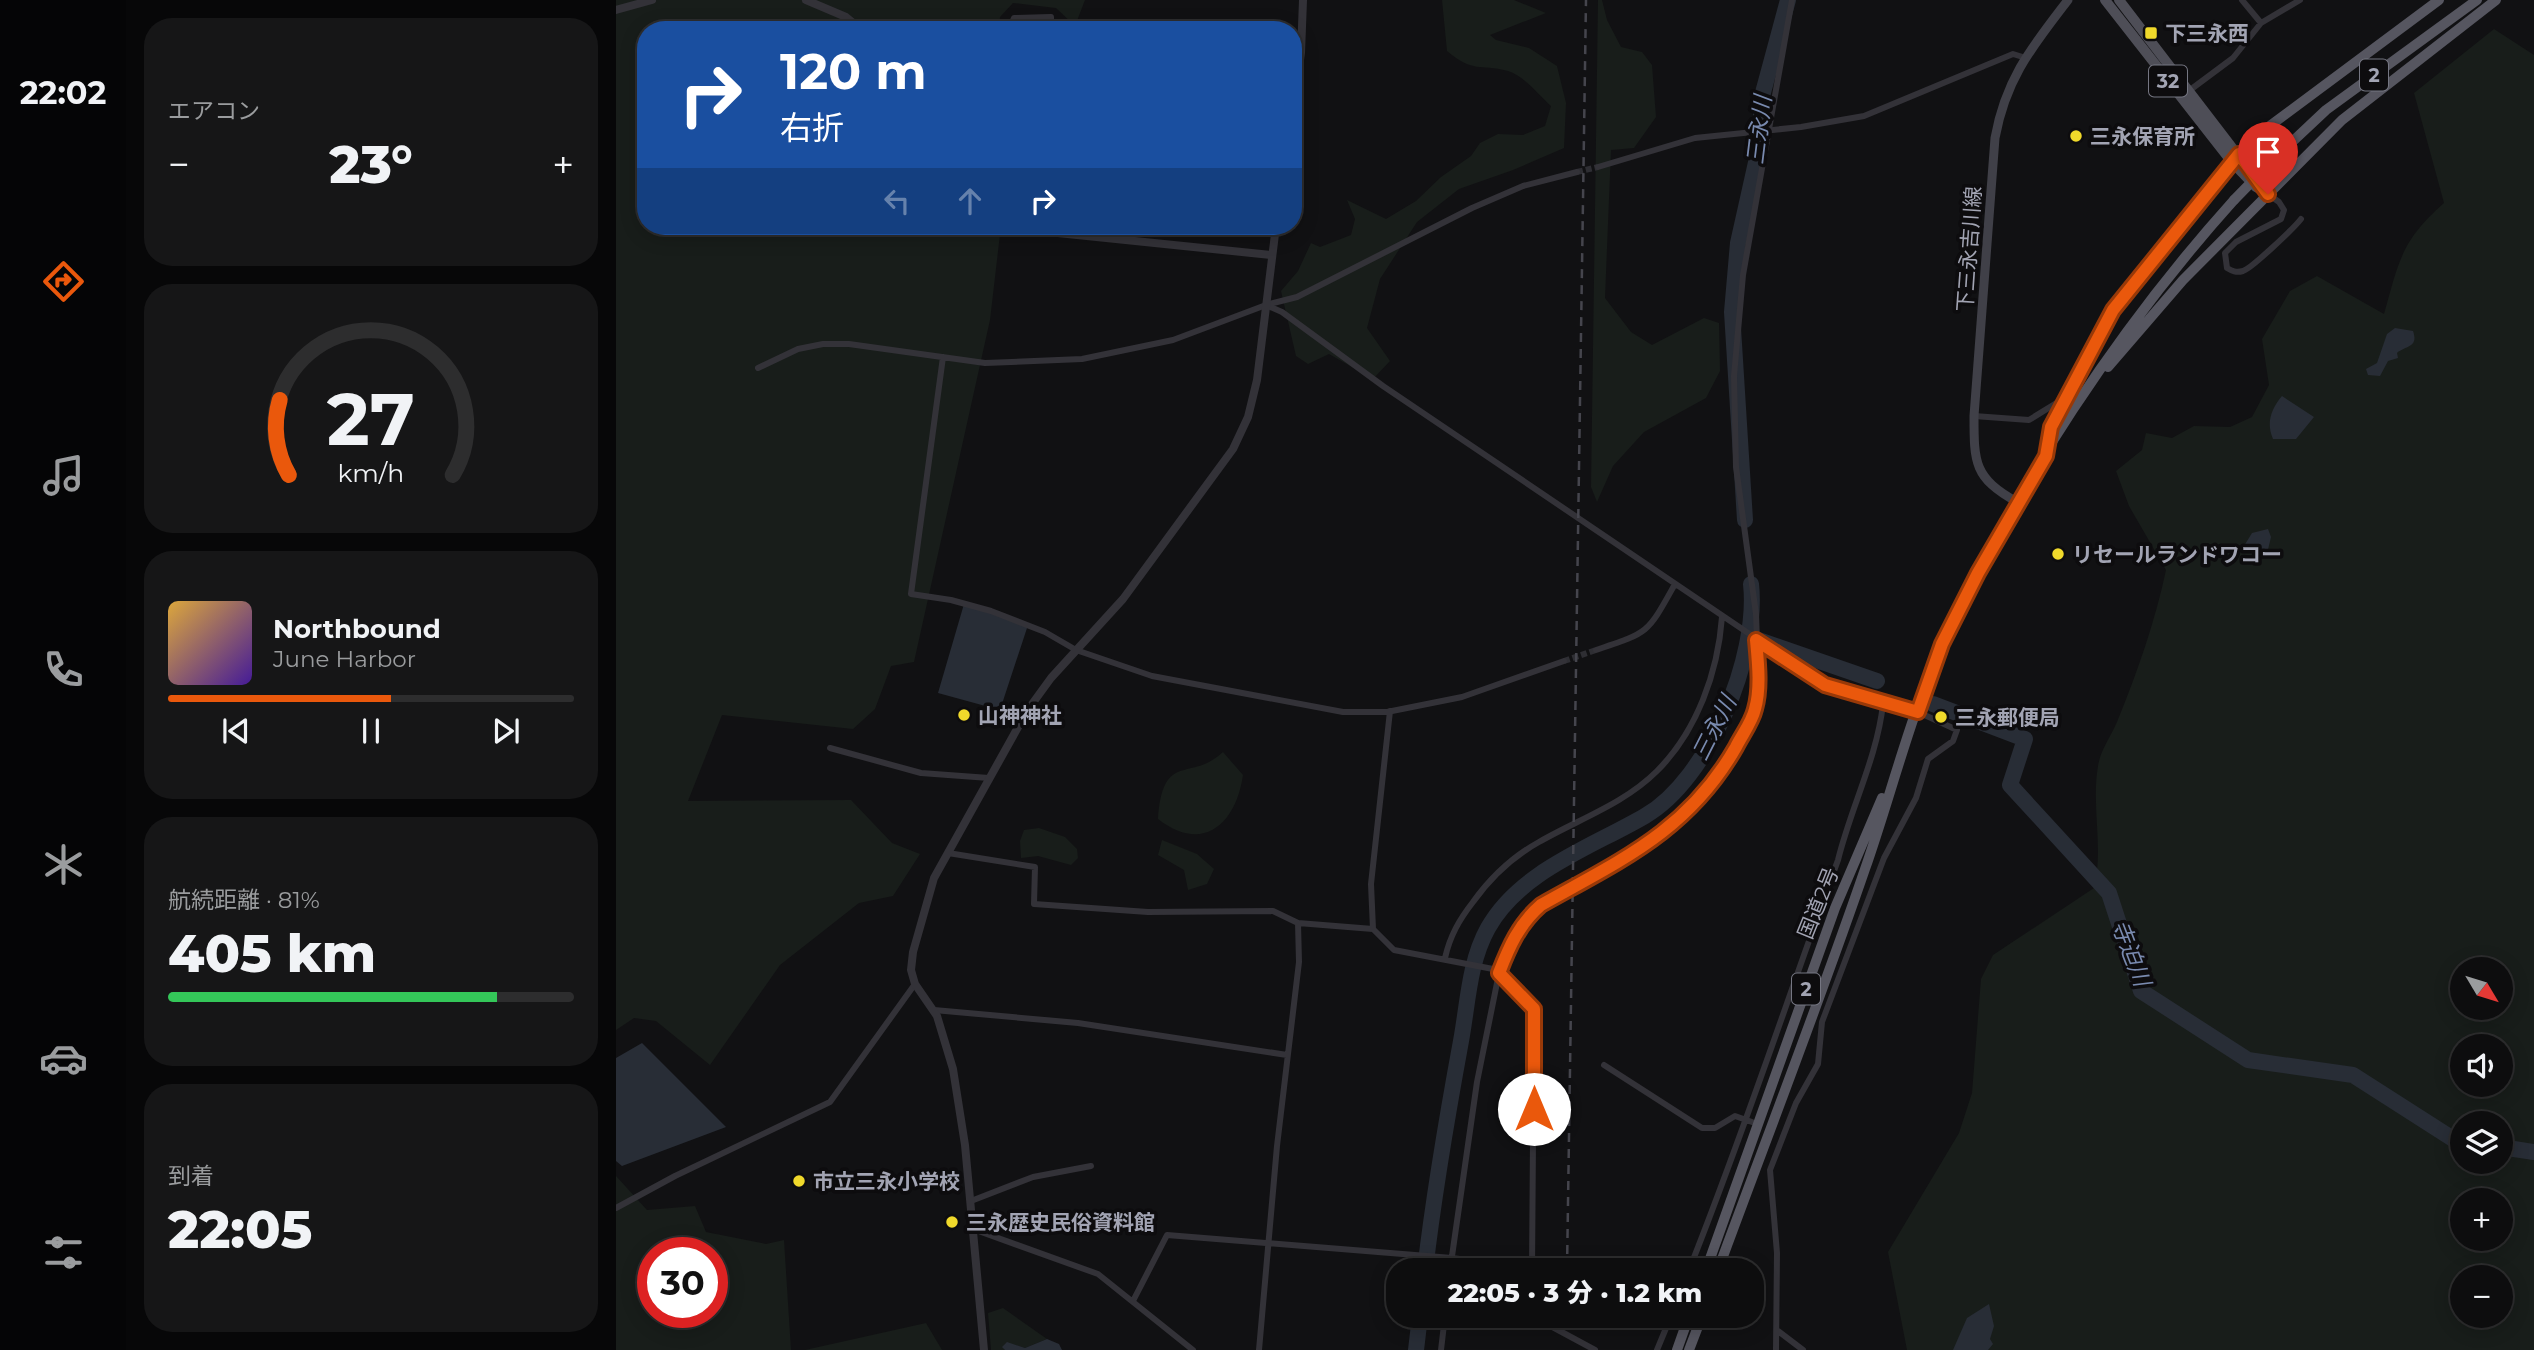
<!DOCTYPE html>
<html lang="ja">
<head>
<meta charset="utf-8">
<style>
  body { margin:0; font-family:Montserrat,"Noto Sans JP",sans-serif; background:#161617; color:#f1f3f6; height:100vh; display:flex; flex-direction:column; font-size:26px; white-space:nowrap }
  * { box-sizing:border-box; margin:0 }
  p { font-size:23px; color:#9a9c9e }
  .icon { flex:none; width:38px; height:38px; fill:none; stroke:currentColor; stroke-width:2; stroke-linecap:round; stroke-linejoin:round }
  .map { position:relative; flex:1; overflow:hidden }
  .details { display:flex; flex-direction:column; gap:18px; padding:18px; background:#070708; width:490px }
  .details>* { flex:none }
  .guide { position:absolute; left:21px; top:21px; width:665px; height:214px; border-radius:28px; box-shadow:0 4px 18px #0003,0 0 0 2px #2d2d2e; background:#1a4fa0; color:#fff; overflow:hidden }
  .needle { width:46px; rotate:128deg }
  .controls { position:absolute; left:1834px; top:957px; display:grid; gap:14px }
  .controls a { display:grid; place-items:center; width:63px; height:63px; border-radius:50%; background:#0d0d0e; box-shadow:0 4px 18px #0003,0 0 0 2px #2d2d2e; font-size:35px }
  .speed { position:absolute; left:21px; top:1237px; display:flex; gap:14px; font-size:35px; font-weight:700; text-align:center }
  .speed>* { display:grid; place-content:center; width:91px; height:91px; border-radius:50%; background:#0d0d0e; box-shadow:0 4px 18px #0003,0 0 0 2px #2d2d2e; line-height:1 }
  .speed .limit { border:10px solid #d22; background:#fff; color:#111 }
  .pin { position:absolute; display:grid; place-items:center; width:60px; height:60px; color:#fff; margin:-72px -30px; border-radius:50% 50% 50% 0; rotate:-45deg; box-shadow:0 0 7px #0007 }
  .pin .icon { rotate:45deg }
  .me { position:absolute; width:77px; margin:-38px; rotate:0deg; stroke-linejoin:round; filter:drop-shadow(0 0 5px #0008) }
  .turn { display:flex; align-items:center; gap:24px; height:147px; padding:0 28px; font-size:32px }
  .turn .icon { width:91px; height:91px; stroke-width:2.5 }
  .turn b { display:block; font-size:49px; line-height:60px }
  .lanes { display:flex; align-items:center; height:66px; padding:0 28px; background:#0003; justify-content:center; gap:35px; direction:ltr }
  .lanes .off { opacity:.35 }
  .big { font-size:52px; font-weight:800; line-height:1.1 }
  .details .widget { flex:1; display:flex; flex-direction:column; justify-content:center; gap:10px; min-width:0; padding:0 24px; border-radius:28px; background:#161617 }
  .details .dial { align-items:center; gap:0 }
  .dial svg { height:182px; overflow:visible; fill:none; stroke:#2d2d2e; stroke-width:7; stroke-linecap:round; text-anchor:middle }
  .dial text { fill:#f1f3f6; stroke:none }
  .song { display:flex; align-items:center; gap:21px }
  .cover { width:84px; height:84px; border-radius:10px; background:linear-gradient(135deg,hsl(40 70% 55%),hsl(260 70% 35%)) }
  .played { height:7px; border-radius:4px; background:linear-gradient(90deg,#ea580c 55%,#2d2d2e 55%) }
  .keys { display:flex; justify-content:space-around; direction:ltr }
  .heat { display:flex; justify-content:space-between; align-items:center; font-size:38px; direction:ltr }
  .charge { height:10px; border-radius:5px; background:linear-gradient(90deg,#34c759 81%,#2d2d2e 0) }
  .trip { position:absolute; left:770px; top:1258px; width:378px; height:70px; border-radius:28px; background:#0d0d0e; box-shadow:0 4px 18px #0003,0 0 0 2px #2d2d2e; font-weight:800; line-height:70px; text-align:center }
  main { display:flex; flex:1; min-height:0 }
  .dock { display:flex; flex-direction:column; width:126px; justify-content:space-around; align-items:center; background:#050506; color:#9a9c9e }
  .dock .icon { width:49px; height:49px }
  .dock .on { color:#ea580c }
  .dock b { font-size:32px; color:#f1f3f6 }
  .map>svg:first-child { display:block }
  .green { fill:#181d1a; fill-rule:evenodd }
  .water { fill:#282d36 }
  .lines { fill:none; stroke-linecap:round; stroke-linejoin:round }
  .river { stroke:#282d36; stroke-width:16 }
  .minor-tunnel { stroke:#2e2e33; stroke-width:6; stroke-dasharray:6 3; stroke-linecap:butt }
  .minor { stroke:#333238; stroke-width:6 }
  .tertiary { stroke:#333238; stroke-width:8 }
  .secondary { stroke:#404048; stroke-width:9 }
  .primary { stroke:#4e4e57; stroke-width:10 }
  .trunk { stroke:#565660; stroke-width:10 }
  .rail { stroke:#45454d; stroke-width:2.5; stroke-dasharray:9 7; stroke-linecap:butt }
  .trunk-bridge { stroke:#565660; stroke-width:10 }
  .route-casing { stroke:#983908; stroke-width:18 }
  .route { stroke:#ea580c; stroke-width:12 }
  .poi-dot { fill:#f0d92b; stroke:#0d0c0e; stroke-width:2.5 }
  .labels { text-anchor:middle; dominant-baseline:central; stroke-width:7; stroke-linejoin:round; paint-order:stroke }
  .shield { fill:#0d0c0e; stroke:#757682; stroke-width:2 }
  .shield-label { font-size:19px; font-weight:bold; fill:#a2a4b3 }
  .poi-label { font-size:21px; font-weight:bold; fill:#a2a4b3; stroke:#0d0c0e; text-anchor:start }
  .street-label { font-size:21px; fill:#a2a4b3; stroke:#0d0c0e }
  .water-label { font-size:23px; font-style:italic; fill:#798aaf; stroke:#0d0c0e }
</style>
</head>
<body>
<main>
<nav class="dock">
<b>22:02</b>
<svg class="icon on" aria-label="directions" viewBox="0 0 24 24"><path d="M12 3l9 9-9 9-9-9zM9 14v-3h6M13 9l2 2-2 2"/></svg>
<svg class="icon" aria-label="music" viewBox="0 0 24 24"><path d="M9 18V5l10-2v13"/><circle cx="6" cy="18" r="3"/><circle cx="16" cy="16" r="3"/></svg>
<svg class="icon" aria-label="phone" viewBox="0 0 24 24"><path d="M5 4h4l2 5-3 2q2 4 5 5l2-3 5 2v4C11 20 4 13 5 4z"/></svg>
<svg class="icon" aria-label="climate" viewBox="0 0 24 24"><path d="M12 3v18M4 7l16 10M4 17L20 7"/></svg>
<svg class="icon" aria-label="car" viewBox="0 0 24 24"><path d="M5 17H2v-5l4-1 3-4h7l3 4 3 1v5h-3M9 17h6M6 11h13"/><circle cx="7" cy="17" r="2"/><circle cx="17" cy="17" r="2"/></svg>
<svg class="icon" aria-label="filters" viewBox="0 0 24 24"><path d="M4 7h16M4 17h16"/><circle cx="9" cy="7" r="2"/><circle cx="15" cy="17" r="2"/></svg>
</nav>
<section class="details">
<div class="widget"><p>エアコン</p>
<div class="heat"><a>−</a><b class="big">23°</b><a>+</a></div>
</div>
<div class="widget dial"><svg viewBox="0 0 100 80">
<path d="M14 69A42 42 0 1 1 86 69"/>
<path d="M14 69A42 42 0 0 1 10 36" stroke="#ea580c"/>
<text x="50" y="56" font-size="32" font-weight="700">27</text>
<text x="50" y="72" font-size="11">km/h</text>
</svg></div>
<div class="widget">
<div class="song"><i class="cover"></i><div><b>Northbound</b><p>June Harbor</p></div></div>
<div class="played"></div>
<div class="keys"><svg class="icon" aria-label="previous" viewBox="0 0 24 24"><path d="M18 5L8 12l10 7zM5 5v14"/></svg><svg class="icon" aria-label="pause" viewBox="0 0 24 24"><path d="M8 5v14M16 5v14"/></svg><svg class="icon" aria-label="next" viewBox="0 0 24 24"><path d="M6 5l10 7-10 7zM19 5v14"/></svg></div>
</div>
<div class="widget"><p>航続距離 · 81%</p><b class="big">405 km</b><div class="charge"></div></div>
<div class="widget"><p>到着</p><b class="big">22:05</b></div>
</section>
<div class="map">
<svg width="1918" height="1350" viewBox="0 0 1918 1350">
  <rect width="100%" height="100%" fill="#111113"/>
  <path class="green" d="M 0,0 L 469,0 L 459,26 L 440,8 L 397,3 L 384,17 L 383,30 L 30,30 L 30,226 L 385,226 L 374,320 L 298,662 L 275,666 L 259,709 L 237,729 L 106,715 L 72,801 L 235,800 L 276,843 L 304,854 L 277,896 L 243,903 L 164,965 L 94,1065 L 40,1021 L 18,1018 L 0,1030 Z
    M 826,0 L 898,0 L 930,13 L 874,35 L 880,40 L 913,48 L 941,66 L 950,103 L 948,148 L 897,170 L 843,189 L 801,222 L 764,279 L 751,328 L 774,361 L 757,379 L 713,354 L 692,364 L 680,356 L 665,291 L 682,271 L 695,243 L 704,247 L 735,235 L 739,219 L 731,200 L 770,219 L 800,201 L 825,177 L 855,156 L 864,143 L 882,134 L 907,135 L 929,126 L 935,106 C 923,95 908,76 892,71 C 862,63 859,74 831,51 Z
    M 982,0 L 986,0 L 991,20 L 1005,47 L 1026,52 L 1036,65 L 1040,117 L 1018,148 L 995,150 L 989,298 L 1015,332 L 1036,345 L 1088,318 L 1103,323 L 1104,371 L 1090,398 L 1028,432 L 997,466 L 981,502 L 975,487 Z
    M 1878,29 L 1918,55 L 1918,1350 L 1291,1350 L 1272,1252 L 1343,1133 L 1356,1093 L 1365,979 L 1377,955 L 1478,888 C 1488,848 1475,807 1482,766 C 1484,751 1495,736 1501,722 C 1521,673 1539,622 1550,570 L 1513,506 L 1500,471 L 1526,450 L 1530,433 L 1556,438 L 1578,426 L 1614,427 L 1636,417 L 1653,385 L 1646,339 L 1674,291 L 1701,276 L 1768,314 C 1783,261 1785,241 1828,203 L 1798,93 ZM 1846,970 L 1885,970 L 1885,1008 L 1846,1008 ZM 1846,1046 L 1885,1046 L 1885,1085 L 1846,1085 ZM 1846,1124 L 1885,1124 L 1885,1162 L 1846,1162 ZM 1846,1200 L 1885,1200 L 1885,1239 L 1846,1239 ZM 1846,1278 L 1885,1278 L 1885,1316 L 1846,1316 Z
    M 607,752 L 627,775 C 620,824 587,854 542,819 C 547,750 574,783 607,752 Z
    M 423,828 L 449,837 L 461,849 L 462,858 L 455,865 L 422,856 L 405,858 L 404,841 L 408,830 Z
    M 546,840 L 581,854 L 598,869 L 591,884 L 572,890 L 568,870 L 542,855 Z
    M 0,1176 L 31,1210 L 79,1206 L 90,1232 L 150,1244 L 168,1240 L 175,1350 L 0,1350 ZM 37,1253 L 96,1253 L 96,1312 L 37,1312 Z
    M 387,1308 L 431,1339 L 409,1348 L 391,1343 L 387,1347 L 389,1350 L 375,1350 L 372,1313 Z
    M 310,1323 L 326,1350 L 189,1350 Z"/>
  <path class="water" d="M 1779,328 L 1797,331 C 1803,348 1789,346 1781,353 L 1782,358 L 1772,361 L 1764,376 L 1752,375 L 1750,369 L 1761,363 L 1771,334 Z
    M 1666,396 L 1698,417 L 1680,439 L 1657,439 C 1650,423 1655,409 1666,396 Z
    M 1652,529 L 1655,537 L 1650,558 L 1643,550 L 1636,551 L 1628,546 L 1636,533 Z
    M 348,604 L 412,625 L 384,710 L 322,693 Z
    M 26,1043 L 110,1127 L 6,1166 L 0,1161 L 0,1058 Z
    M 1373,1304 L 1378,1326 L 1374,1339 L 1377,1344 L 1372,1350 L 1337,1350 L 1351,1318 Z
    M 431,1339 L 443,1344 L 446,1350 L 389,1350 L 386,1347 L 391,1342 L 409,1348 Z"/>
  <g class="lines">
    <path class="river" d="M 1129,520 L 1116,312 L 1122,243 L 1145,140 L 1145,100 L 1172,0
      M 1134,637 L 1261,681
      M 1317,704 L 1409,739 L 1394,785 L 1493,893 L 1525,991 L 1632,1060 L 1737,1075 L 1837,1139 L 1846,1141
      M 1885,1147 L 1918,1152
      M 809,1270 C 818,1193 831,1117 845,1041 C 852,1003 853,962 872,928 C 904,871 976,847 1029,816 C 1093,779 1143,656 1135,584
      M 800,1350 L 804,1316"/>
    <path class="minor-tunnel" d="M 961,172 L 982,167
      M 948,661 L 980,650"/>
    <path class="minor" d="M 1626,0 L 1645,23
      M 393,30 L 398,18 L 435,17 L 435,30
      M 1570,93 L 1617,58 L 1645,23 L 1684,0
      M 982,167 L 1079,138 L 1185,127 L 1248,116 L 1397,54 L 1410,58
      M 1652,194 L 1663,202 L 1668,210 L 1665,219 L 1620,242 L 1609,253 L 1611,268 C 1616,271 1620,273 1627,271 C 1636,268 1678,228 1685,219
      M 650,305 L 666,312 L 767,386 L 1209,685 L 1302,712 L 1341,730 L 1337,741 L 1312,759 L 1300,798 L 1268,858 L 1206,1022 L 1202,1064 L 1180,1103 L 1154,1170 L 1161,1253 L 1160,1350
      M 327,357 L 295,594 L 335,600 L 375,611 L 429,632 L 460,650 L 536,676 L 727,712 L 771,712 L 846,697 L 948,661
      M 142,368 L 182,349 L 207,344 L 233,344 L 369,363 L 466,359 L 557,340 L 650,305 L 681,297 L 856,208 L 907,186 L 961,172
      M 1358,416 L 1413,420 L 1447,399
      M 980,650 C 1034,632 1031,634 1059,584
      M 214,748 L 305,773 L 373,778
      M 332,853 L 419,867 L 418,904 L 532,912 L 657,911 L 682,923 L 757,929 L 778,950 L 877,969 L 918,1009 L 916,1270
      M 757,929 L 755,884 L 774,711
      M 829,958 C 834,936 843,920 857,902 C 875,877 896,857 923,842 C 963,819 1008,804 1041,771 C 1081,731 1102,672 1106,617
      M 318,1010 L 462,1023 L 671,1055
      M 988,1065 L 1086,1128 L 1099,1128 L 1119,1116 L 1136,1122
      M 355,1201 L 417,1177 L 475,1166
      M 0,1208 L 59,1176 L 214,1102 L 299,984
      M 357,1229 L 482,1274 L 577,1350
      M 834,1270 L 861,1082 L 883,973 L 897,938 L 925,905 L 1024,850 L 1070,814 L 1110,765 L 1139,709 L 1142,668 L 1140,614 L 1120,467 L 1118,376 L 1127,275 L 1176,0
      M 1073,1270 C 1127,1135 1172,997 1222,860 C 1235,807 1261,758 1267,704
      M 517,1301 L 551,1235 L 836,1258 L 859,1261 L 863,1270
      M 916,1316 L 979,1350
      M 1162,1331 L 1187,1350
      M 643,1350 L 661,1146 L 683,962 L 682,923
      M 825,1350 L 829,1316
      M 1041,1350 L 1055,1316"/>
    <path class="tertiary" d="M 190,0 L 230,17 L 246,30
      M 0,10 L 36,0
      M 677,108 L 685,53 L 687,0
      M 373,226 L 655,255
      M 368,1350 L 349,1145 L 337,1069 L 321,1016 L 299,984 L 295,970 L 297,952 L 318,878 L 411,711 L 435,678 L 507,599 L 617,449 L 632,417 L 641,380 L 660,226"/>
    <path class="secondary" d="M 1401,502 C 1358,478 1358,463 1358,416 L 1379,138 C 1390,78 1416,47 1452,0"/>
    <path class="primary" d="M 1489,0 L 1615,161 L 1640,187 L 1652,194
      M 1503,0 L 1644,184"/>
    <path class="trunk" d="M 1660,157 L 1710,110 L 1861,0
      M 1492,367 L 1567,280 L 1726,120 L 1880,0
      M 1431,450 L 1435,427 L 1497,310 L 1615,161 L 1651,128 L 1823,0
      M 1090,1270 L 1219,908 L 1266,798
      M 1102,1270 C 1151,1137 1203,1003 1249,869 C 1275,795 1295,712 1328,641 C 1401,483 1502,329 1618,200
      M 1061,1350 L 1073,1316
      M 1073,1350 L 1086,1316"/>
    <path class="rail" d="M 951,1270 L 970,0"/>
    <path class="trunk-bridge" d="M 1618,200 L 1660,157"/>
  </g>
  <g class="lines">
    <defs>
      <path id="route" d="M 918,1109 L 918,1009 L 883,973 C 893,947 903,924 925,905 C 1005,860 1072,831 1120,747 C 1126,735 1136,722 1139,709 C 1145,688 1142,662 1140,640 L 1209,685 L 1302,712 L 1326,644 L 1362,573 L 1430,456 L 1435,427 L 1497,310 L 1623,154 L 1652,194"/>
    </defs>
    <use href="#route" class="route-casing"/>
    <use href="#route" class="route"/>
  </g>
  <g class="poi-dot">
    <rect x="1528" y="26" width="14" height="14" rx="3.5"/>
    <circle cx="1460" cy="136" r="7"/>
    <circle cx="1442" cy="554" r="7"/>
    <circle cx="348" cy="715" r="7"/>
    <circle cx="1325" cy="717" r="7"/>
    <circle cx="183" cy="1181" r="7"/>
    <circle cx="336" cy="1222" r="7"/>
  </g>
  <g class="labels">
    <g class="shield">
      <rect x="1744" y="59.5" width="28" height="31" rx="5"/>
      <rect x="1533" y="65.5" width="38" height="31" rx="5"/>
      <rect x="1176" y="973.5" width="28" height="31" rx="5"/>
    </g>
    <g class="shield-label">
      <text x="1758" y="75">2</text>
      <text x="1552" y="81">32</text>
      <text x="1190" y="989">2</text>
    </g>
    <g class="poi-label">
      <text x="1549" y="33">下三永西</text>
      <text x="1474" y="136">三永保育所</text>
      <text x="1456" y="554">リセールランドワコー</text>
      <text x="362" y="715">山神神社</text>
      <text x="1339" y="717">三永郵便局</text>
      <text x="197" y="1181">市立三永小学校</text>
      <text x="350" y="1222">三永歴史民俗資料館</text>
    </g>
    <g class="street-label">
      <text transform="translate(1353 249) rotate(-86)">下三永吉川線</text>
      <text transform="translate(1202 903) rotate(-68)">国道2号</text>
    </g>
    <g class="water-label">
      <text transform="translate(1143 130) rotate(-83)">三永川</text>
      <text transform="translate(1098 728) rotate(-63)">三永川</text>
      <text transform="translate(1515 953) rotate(69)">寺迫川</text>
    </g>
  </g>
</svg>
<div class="controls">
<a><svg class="needle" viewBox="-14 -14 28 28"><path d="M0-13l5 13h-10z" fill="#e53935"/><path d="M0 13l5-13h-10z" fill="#9a9c9e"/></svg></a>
<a><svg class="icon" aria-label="sound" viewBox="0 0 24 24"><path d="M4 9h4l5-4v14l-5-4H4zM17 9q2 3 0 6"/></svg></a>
<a><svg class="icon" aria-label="layers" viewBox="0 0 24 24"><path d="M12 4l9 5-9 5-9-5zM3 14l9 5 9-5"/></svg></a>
<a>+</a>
<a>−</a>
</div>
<div class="speed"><div class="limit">30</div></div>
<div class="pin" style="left:1652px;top:194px;background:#d93025"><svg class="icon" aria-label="arrive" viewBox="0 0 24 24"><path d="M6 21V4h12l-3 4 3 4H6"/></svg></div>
<svg class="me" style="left:918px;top:1109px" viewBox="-20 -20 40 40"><circle r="19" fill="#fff"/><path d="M0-13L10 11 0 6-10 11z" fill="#ea580c"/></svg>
<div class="trip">22:05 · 3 分 · 1.2 km</div>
<div class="guide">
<div class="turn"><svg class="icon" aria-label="right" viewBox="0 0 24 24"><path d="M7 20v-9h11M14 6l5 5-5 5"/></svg><div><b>120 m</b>右折</div></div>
<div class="lanes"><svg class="icon off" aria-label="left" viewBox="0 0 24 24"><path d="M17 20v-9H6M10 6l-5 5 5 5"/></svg><svg class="icon off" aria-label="ahead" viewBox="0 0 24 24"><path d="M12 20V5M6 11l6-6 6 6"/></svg><svg class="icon" aria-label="right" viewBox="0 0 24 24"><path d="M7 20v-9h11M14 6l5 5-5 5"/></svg></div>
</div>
</div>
</main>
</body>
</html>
